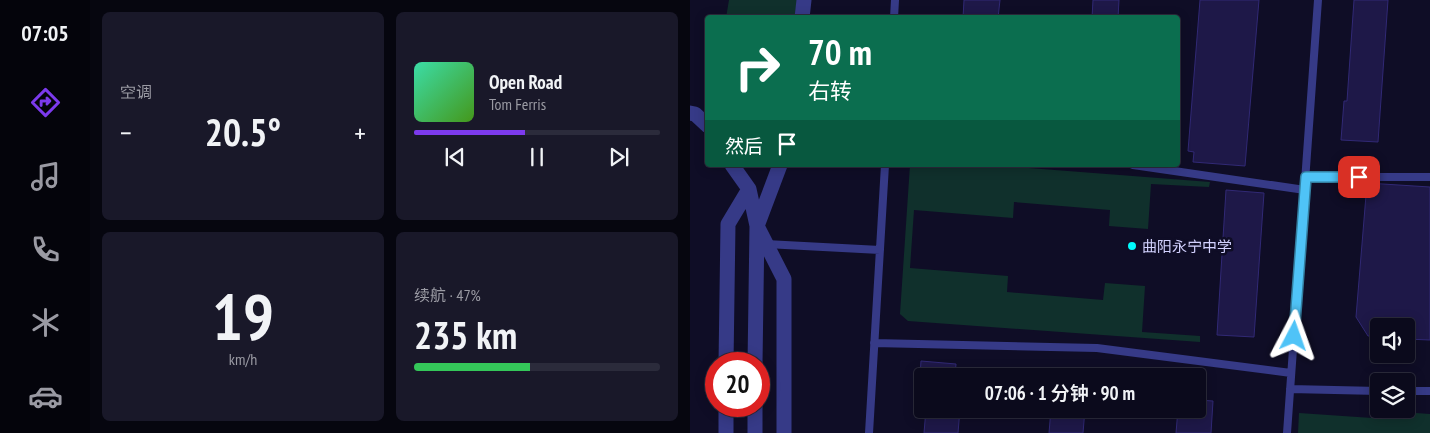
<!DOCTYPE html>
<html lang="zh">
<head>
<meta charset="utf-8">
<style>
  body { margin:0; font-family:"PT Sans Narrow","Noto Sans SC",sans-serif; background:#191829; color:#f1f3f6; height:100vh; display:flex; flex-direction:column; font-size:19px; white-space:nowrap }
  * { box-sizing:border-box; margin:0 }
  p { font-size:16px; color:#9a9aa3 }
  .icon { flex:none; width:28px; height:28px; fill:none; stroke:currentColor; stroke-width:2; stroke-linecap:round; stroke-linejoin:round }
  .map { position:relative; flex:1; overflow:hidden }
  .sheet { display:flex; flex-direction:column; gap:12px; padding:12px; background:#06060f; width:600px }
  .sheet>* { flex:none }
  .guide { position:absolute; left:15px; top:15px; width:475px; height:152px; border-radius:5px; box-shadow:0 2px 12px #0003,0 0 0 1px #2b2b3b; background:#0b6e4f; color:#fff; overflow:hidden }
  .tools { position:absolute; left:680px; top:318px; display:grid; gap:10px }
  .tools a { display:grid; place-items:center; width:45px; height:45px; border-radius:5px; background:#0b0a1c; box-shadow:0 2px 12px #0003,0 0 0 1px #2b2b3b; font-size:25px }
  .speed { position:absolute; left:15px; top:352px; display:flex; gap:10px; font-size:25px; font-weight:700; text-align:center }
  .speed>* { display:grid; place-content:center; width:65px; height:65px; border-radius:50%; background:#0b0a1c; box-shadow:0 2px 12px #0003,0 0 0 1px #2b2b3b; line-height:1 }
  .speed .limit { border:8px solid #d22; background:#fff; color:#111 }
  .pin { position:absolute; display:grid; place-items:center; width:42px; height:42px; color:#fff; margin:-21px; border-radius:10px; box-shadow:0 2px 8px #0006 }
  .me { position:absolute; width:55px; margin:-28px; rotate:4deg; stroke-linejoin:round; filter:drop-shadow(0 0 4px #0008) }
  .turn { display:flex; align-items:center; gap:18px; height:105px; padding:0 20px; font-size:22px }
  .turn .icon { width:65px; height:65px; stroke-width:2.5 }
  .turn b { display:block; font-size:35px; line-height:42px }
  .then { display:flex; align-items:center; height:48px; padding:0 20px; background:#0003; gap:10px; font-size:19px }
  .big { font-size:38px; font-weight:600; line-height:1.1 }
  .sheet .card { flex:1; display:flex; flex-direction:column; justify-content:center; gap:8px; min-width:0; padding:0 18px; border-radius:8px; background:#191829 }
  .sheet .dial { align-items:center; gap:0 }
  .dial b { font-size:65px; line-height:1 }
  .song { display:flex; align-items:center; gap:15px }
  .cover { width:60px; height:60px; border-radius:8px; background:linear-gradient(135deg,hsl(160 70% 55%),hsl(100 70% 35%)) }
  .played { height:5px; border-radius:2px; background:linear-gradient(90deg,#7c3aed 45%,#2b2b3b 45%) }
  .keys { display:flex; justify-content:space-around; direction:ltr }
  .heat { display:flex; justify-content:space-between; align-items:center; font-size:28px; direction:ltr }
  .charge { height:8px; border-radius:4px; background:linear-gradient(90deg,#34c759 47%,#2b2b3b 0) }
  .sheet .tiles { flex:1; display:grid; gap:12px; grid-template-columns:repeat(2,1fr) }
  .trip { position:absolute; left:224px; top:368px; width:292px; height:50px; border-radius:5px; background:#0b0a1c; box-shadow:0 2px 12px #0003,0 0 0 1px #2b2b3b; font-weight:600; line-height:50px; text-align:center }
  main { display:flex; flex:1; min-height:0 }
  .menu { display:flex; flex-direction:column; width:90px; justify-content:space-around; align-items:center; background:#04040b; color:#9a9aa3 }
  .menu .icon { width:35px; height:35px }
  .menu .on { color:#7c3aed }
  .menu b { font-size:22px; color:#f1f3f6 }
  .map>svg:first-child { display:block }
  .green { fill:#10302c }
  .building { fill:#1e1848; stroke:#312975 }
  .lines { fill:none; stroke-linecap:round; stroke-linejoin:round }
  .lane { stroke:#363a87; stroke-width:8 }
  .street { stroke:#363a87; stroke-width:15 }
  .route-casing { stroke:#337fa1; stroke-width:12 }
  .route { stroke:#4fc3f7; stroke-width:9 }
  .poi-dot { fill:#00fbfd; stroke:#0f0d26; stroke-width:2 }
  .labels { text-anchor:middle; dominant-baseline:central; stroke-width:5; stroke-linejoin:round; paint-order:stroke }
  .poi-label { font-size:15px; fill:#d3d2ff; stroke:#0f0d26; text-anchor:start }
</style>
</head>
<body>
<main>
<nav class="menu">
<b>07:05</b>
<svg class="icon on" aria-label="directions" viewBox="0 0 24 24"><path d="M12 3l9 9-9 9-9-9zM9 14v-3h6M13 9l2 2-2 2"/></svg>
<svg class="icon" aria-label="music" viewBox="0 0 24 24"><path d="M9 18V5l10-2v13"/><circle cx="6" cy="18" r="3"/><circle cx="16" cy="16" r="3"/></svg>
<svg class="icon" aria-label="phone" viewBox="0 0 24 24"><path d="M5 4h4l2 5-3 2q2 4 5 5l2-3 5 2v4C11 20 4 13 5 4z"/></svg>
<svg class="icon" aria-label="climate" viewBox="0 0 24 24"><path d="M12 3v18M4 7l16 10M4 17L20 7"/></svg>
<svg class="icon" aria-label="car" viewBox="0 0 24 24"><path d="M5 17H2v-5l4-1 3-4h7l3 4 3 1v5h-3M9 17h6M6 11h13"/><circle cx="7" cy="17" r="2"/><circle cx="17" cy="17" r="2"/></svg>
</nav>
<section class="sheet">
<div class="tiles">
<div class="card"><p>空调</p>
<div class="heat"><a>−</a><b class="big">20.5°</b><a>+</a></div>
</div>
<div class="card">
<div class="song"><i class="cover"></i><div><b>Open Road</b><p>Tom Ferris</p></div></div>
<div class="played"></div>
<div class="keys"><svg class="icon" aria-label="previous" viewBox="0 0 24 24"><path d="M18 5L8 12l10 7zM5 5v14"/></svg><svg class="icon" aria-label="pause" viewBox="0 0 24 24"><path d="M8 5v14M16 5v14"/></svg><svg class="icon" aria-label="next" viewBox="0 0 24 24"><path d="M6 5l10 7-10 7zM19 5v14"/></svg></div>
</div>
<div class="card dial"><b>19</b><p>km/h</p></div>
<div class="card"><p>续航 · 47%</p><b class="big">235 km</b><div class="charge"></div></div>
</div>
</section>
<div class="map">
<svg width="740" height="433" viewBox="0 0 740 433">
  <rect width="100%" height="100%" fill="#0f0d26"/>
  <path class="green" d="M 39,0 L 107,0 L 105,17 L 36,18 Z
    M 220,165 L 299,165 L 520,182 L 519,187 L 461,184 L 458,229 L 419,226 L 420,210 L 324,202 L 323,218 L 224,210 L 220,268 L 318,276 L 317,292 L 413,300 L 415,283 L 455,286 L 452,332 L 510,336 L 510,342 L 218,321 L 210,314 Z
    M 683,410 L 740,414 L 740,433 L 608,433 L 609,413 L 682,418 Z"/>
  <path class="building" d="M 274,0 L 310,0 L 308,18 L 273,18 Z
    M 403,0 L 429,0 L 428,18 L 402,18 Z
    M 510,0 L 569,0 L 555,166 L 503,162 L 504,152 L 498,151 Z
    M 664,0 L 698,0 L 688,142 L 651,140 L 654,101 L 657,101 Z
    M 677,183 L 740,187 L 740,340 L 716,339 L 716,326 L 689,326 L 689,336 L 678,336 L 666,317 Z
    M 536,190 L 574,193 L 564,337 L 527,335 Z
    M 231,361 L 266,364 L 265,376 L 230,376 Z
    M 508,400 L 523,401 L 521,433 L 486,433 L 488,409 L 508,409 Z
    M 236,409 L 270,409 L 268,433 L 234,433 Z
    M 361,409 L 395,409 L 393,433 L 359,433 Z"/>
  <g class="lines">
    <path class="lane" d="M 204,18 L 205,0
      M 443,165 L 615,190
      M 615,177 L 740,177
      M 76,244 L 190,250
      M 184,343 L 407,348 L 601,373
      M 600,389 L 689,391
      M 716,391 L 740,391
      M 179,433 L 195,165
      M 597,433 L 628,0"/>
    <path class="street" d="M 112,18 L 114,0
      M 0,113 L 5,114 L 18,126
      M 42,165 L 59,189 L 67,226 L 65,364
      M 90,165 L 67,226 L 94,279 L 94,433
      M 36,364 L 38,224 L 59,189
      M 36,433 L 36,406
      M 65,433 L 65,406"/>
  </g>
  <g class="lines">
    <defs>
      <path id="route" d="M 604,336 L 616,177 L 669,177"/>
    </defs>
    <use href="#route" class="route-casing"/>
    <use href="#route" class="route"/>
  </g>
  <circle class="poi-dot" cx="442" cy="246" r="5"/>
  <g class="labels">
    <g class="poi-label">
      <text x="452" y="246">曲阳永宁中学</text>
    </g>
  </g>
</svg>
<div class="tools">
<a><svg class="icon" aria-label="sound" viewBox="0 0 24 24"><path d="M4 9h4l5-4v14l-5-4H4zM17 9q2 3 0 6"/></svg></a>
<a><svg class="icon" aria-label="layers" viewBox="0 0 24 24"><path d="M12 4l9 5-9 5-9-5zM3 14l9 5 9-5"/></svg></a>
</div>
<div class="speed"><div class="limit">20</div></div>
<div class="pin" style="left:669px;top:177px;background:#d93025"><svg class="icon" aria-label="arrive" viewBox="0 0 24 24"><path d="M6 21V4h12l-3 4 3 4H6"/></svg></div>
<svg class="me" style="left:604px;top:336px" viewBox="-20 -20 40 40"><path d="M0-17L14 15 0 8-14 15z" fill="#4fc3f7" stroke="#fff" stroke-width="4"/></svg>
<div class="trip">07:06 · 1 分钟 · 90 m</div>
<div class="guide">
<div class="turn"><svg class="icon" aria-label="right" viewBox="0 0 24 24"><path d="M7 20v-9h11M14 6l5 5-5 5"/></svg><div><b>70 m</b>右转</div></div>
<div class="then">然后<svg class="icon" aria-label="arrive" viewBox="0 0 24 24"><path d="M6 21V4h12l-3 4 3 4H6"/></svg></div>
</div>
</div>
</main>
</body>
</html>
